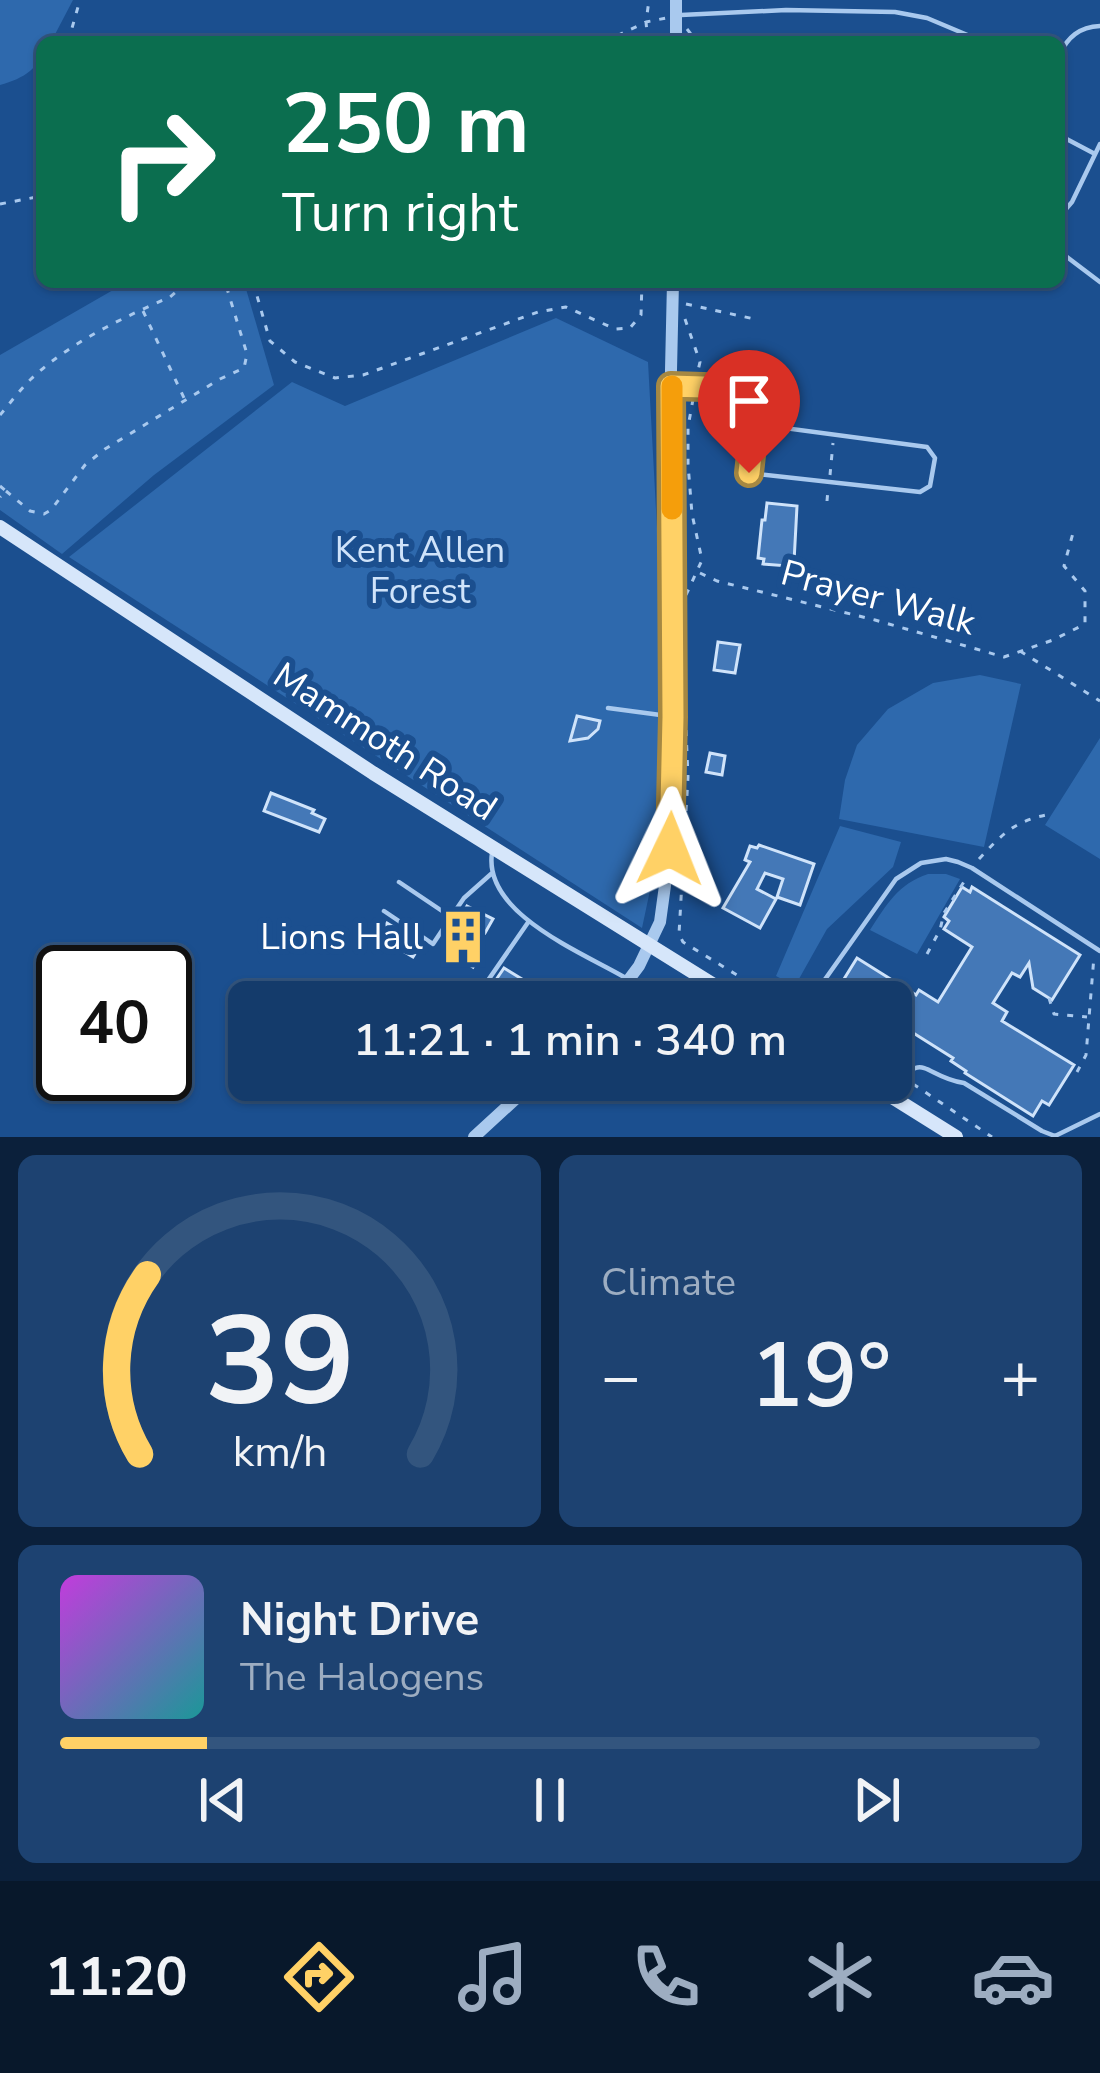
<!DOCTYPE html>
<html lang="en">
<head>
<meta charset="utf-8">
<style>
  body { margin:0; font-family:"Nunito Sans",sans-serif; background:#1d4271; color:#f1f3f6; height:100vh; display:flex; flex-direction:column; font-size:45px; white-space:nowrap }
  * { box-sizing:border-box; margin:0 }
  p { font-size:39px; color:#9dadc1 }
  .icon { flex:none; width:66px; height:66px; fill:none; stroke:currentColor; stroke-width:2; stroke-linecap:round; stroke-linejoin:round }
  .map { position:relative; height:1137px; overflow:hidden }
  .side { display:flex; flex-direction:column; gap:18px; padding:18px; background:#0b203b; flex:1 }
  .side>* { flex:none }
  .top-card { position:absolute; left:36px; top:36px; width:1029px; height:252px; border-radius:18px; box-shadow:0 3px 9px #0004,0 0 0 3px #33557e; background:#0b6e4f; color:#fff; overflow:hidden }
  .speed { position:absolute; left:36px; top:945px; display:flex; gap:24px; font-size:60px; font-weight:700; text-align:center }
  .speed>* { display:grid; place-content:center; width:156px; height:156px; border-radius:50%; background:#143b6b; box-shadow:0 3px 9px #0004,0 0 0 3px #33557e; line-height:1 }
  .speed .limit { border:6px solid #111; border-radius:18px; background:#fff; color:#111 }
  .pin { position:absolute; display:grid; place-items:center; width:102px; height:102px; color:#fff; margin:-123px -51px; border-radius:50% 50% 50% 0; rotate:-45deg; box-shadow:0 0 12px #0007 }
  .pin .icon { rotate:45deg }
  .me { position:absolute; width:132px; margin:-66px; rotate:2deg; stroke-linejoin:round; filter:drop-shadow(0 0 9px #0008) }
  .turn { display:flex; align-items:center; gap:42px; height:252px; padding:0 48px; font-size:54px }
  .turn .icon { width:156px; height:156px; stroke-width:2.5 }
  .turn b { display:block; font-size:84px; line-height:102px }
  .big { font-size:90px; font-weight:600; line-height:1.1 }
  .side .widget { flex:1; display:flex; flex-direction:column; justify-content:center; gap:18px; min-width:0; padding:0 42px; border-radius:18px; background:#1d4271 }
  .side .dial { align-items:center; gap:0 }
  .dial svg { height:312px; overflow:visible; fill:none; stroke:#33557e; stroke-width:7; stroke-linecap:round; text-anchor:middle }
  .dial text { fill:#f1f3f6; stroke:none }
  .song { display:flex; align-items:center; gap:36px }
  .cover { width:144px; height:144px; border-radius:18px; background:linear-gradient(135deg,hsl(290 70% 55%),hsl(180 70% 35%)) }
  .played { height:12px; border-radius:6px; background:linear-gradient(90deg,#ffd166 15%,#33557e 15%) }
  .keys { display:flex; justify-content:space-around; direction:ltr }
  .heat { display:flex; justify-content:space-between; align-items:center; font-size:66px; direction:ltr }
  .side .tiles { flex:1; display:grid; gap:18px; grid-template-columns:1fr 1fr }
  .widget:last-child { grid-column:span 2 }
  .trip { position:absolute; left:228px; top:981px; width:684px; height:120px; border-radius:18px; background:#143b6b; box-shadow:0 3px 9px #0004,0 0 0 3px #33557e; font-weight:600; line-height:120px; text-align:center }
  .dock { display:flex; height:192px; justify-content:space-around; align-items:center; background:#08182b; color:#9dadc1 }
  .dock .icon { width:84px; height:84px }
  .dock .selected { color:#ffd166 }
  .dock b { font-size:54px; color:#f1f3f6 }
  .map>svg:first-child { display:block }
  .green { fill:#2e69ad }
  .building { fill:#4478b7; stroke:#cfe3fa; stroke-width:3 }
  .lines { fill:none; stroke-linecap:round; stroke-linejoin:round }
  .path { stroke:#a9c9ee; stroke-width:3; stroke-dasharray:6 9; stroke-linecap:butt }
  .service { stroke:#a9c9ee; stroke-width:4.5 }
  .tertiary { stroke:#a9c9ee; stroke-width:12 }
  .secondary { stroke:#d6e6fa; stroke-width:14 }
  .route-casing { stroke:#a68842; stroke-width:30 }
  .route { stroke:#ffd166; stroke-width:21 }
  .slow { stroke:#f59e0b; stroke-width:21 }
  .labels { text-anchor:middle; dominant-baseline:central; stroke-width:12; stroke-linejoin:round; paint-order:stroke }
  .park-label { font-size:36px; fill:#cfe3fa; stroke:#1b4f8f }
  .street-label { font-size:36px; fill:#fff; stroke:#1b4f8f }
  .poi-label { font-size:36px; fill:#fff; stroke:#1b4f8f; text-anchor:end }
</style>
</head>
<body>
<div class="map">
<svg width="1100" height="1137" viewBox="0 0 1100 1137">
  <rect width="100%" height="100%" fill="#1b4f8f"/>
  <path class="green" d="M 0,0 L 73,0 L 51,42 L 42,42 C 42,69 24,78 0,85 Z
    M 127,282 L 244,282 L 274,385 L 154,475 L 62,554 L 0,510 L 0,355 Z
    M 556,318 L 648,362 L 666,694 L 659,848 L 642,928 L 69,557 L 292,382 L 345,406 Z
    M 980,675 L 1021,684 L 984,847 L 839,819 L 845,780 L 857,745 L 888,709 L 933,683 Z
    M 1100,738 L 1100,859 L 1045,825 Z
    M 840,826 L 901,842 L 893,867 L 827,929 L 795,986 L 776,976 Z
    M 928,874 L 946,874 L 960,879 L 917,954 L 870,930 C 887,904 898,884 928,874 Z"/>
  <path class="building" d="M 767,503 L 797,506 L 794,562 L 788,561 L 788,566 L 763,564 L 764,559 L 758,558 L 762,520 L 765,520 Z
    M 718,642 L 740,645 L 735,673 L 714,670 Z
    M 577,716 L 600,721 L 598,729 L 588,738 L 570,741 Z
    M 710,753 L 725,756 L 722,775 L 706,772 Z
    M 271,793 L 314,810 L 312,813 L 325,819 L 319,832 L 264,811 Z
    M 759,845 L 814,864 L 800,905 L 777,897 L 783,879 L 765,873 L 757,889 L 776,899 L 760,928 L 723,908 L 750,862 L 745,860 L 750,846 L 757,848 Z
    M 962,887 L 970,892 L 972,887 L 1080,955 L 1052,1000 L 1033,988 L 1029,963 L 1020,977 L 1012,973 L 993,1003 L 1007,1012 L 1002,1021 L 1074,1065 L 1049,1105 L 1042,1101 L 1033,1116 L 965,1073 L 966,1071 L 951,1061 L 953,1058 L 891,1019 L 891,1002 L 864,1002 L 839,987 L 857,958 L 916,995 L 919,990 L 938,1002 L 972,947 L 944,929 L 949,921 L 944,917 Z
    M 467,906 L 493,919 L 485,933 L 481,931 L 469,950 L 479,956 L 473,967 L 448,951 L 452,944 L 447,940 Z
    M 387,923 L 421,944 L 413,957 L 379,937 Z
    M 504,968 L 535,987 L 537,983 L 567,1002 L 494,1002 L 485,996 Z"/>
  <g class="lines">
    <path class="path" d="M 687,29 L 697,42
      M 68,42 L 80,0
      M 604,42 L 646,22 L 666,18
      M 648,42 L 646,22 L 649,0
      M 0,204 L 42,196
      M 253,282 L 270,341 L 295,362 L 335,378 L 363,375 L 538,312 L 566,307 L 615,329 L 630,328 L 641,315 L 642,282
      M 686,304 L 759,320
      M 143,311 L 185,400
      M 685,319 L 700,362 L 696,379
      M 0,415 C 10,403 20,390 31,379 C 69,343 122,318 170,297 L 177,291 L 178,282
      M 830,475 L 833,443
      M 0,486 L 6,491 L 0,497
      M 6,491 L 30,511 L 44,514 L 51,510 L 85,465 L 105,449 L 220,379 L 244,368 L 247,354 L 225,282
      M 827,501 L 828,489
      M 700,573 L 717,581 L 875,620 L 1004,657 L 1053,640 L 1085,624 L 1085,591 L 1064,566 L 1073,533
      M 686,595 L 702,560 L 692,514 L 688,464 L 688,427 L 694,394
      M 1020,651 L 1100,701
      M 686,730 L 688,777 L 679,934 L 683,942 L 781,1002
      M 979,859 C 1003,833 1016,820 1051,814
      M 927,954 L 940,930 L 944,913 L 967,877
      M 830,986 L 855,1002
      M 1049,998 L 1054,1014 L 1087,1017
      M 891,1033 L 911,1051
      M 891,1070 L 893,1071
      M 1077,1072 L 1086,1055 L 1094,956
      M 913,1084 L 992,1137"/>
    <path class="service" d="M 681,15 L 786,10 L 895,12 L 927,18 L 984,42
      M 1059,55 C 1068,37 1079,27 1100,26
      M 1059,135 L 1095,154
      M 1059,217 L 1072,202 L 1100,144
      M 1059,251 L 1100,282
      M 676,386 L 735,388 L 751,400 L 756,419 L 749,473 L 920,492 L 930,486 L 935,458 L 927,447 L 755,424
      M 608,708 L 668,716
      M 492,853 C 483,913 581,952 624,977
      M 399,882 L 451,917 L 464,898 L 491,874
      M 384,911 L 433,944 L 451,917
      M 473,1002 L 529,921
      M 809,1002 L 896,879 L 921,863 L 946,859 L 958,862 L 972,868 L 1100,951
      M 888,1092 C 926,1047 921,1076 964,1083 L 1042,1131 L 1055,1136 L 1100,1114"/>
    <path class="tertiary" d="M 676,42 L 676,0
      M 612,1002 L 639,966 L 660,922 L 670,849 L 673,717 L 671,370 L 673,282
      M 474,1137 L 536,1080"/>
    <path class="secondary" d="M 0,527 L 373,773 L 741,1002
      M 865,1080 L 956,1137"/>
  </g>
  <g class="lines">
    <defs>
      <path id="route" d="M 670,849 L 673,717 L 671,386 L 735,388 L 752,400 L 755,419 L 749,473"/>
    </defs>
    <use href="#route" class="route-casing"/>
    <use href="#route" class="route"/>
    <path class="slow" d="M 672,509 L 672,386"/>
  </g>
  <defs>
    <symbol id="building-bare" viewBox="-9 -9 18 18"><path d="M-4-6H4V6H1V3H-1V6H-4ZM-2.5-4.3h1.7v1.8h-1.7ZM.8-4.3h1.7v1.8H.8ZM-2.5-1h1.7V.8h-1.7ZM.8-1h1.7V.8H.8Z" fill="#ffd166" stroke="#1b4f8f" stroke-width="2.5" paint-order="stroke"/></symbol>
  </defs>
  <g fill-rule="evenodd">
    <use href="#building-bare" x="425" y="899" width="76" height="76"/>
  </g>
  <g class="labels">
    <g class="park-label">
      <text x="420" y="550">Kent Allen<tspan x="420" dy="41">Forest</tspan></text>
    </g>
    <g class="street-label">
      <text transform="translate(878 598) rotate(15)">Prayer Walk</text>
      <text transform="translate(385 742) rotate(33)">Mammoth Road</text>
    </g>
    <g class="poi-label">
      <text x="423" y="937">Lions Hall</text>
    </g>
  </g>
</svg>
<div class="speed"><div class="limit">40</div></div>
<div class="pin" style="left:749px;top:473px;background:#d93025"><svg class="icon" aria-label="arrive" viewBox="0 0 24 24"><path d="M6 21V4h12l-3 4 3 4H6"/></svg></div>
<svg class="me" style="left:670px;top:849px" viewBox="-20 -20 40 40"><path d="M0-17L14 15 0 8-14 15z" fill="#ffd166" stroke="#fff" stroke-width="4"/></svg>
<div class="trip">11:21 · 1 min · 340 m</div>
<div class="top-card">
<div class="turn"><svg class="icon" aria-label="right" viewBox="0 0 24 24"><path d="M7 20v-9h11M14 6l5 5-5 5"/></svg><div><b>250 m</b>Turn right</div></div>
</div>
</div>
<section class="side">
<div class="tiles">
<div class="widget dial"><svg viewBox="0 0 100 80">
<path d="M14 69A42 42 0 1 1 86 69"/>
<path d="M14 69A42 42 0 0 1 16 23" stroke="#ffd166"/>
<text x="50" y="56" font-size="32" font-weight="700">39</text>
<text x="50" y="72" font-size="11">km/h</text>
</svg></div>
<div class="widget"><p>Climate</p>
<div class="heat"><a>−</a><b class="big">19°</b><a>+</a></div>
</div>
<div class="widget">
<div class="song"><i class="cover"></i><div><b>Night Drive</b><p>The Halogens</p></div></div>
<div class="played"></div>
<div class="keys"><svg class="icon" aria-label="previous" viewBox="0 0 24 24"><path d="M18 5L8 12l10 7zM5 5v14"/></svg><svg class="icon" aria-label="pause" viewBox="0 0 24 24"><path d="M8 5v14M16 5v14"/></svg><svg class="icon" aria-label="next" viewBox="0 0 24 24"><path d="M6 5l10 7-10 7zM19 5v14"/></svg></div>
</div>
</div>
</section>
<nav class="dock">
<b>11:20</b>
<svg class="icon selected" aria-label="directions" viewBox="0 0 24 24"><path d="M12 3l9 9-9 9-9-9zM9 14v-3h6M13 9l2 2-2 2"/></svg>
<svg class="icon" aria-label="music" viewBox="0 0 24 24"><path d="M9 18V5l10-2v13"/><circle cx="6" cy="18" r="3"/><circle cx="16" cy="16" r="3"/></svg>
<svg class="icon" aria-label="phone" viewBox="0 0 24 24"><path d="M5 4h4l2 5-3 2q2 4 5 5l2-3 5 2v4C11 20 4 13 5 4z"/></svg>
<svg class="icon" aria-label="climate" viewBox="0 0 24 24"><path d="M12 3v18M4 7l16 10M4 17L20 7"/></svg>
<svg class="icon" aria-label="car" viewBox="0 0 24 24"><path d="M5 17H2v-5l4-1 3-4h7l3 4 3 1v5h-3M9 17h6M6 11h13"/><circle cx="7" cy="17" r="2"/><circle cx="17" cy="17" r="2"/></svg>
</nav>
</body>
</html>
